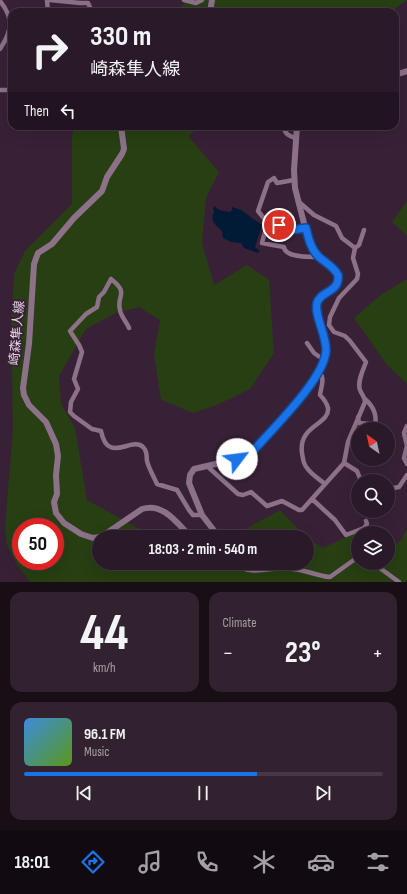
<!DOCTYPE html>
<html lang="en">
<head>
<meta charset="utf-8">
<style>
  body { margin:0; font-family:"Sofia Sans Condensed","Noto Sans JP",sans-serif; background:#322230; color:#f1f3f6; height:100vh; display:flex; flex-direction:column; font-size:15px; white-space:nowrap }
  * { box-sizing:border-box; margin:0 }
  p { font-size:13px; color:#a5a0a8 }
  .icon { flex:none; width:22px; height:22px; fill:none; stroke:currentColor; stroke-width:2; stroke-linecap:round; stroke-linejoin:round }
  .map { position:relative; height:582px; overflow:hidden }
  .drawer { display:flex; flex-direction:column; gap:10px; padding:10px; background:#170e16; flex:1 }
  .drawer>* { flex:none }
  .hud { position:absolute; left:8px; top:8px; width:391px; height:122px; border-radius:12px; box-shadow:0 4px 16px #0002,0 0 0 1px #463845; background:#2a1928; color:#f1f3f6; overflow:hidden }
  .needle { width:26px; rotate:327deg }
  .fabs { position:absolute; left:351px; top:422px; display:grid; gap:8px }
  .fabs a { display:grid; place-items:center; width:44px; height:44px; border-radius:50%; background:#2a1928; box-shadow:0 4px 16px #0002,0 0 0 1px #463845; font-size:20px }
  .speed { position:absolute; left:12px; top:518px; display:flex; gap:8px; font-size:20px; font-weight:700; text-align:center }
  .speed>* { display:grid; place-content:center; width:52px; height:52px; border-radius:50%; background:#2a1928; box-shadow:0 4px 16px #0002,0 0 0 1px #463845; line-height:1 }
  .speed .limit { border:6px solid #d22; background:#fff; color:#111 }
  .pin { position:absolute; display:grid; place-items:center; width:34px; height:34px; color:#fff; margin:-17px; border:2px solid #fff; border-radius:50%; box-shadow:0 1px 4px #0007 }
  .me { position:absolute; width:44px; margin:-22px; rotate:60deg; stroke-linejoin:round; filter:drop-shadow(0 0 3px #0008) }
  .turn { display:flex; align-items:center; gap:14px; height:84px; padding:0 16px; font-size:18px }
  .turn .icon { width:52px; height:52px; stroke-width:2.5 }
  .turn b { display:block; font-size:28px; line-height:34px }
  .then { display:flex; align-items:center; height:38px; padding:0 16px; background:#0003; gap:8px; font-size:15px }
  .big { font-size:30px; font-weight:700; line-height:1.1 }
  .drawer .widget { flex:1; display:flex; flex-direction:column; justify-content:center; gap:6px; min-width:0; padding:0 14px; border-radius:12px; background:#322230 }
  .drawer .dial { align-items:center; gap:0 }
  .dial b { font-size:52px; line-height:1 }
  .song { display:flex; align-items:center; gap:12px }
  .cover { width:48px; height:48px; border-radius:6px; background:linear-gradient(135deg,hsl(210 70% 55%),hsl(90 70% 35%)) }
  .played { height:4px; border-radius:2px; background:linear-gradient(90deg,#1a73e8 65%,#463845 65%) }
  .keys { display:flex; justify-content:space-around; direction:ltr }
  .heat { display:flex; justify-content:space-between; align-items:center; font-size:22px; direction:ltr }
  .drawer .tiles { flex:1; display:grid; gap:10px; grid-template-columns:1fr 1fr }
  .widget:last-child { grid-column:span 2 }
  .trip { position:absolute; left:92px; top:530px; width:222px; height:40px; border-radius:20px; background:#2a1928; box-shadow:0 4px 16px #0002,0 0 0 1px #463845; font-weight:700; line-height:40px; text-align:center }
  .dock { display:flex; height:64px; justify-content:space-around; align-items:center; background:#110a10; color:#a5a0a8 }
  .dock .icon { width:28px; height:28px }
  .dock .current { color:#1a73e8 }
  .dock b { font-size:18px; color:#f1f3f6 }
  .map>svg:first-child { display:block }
  .green { fill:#273f12; fill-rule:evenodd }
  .water { fill:#011a35 }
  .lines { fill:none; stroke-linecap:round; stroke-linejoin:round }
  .minor { stroke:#8c7189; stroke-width:4.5 }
  .secondary { stroke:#8c7189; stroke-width:6 }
  .route-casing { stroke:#114b97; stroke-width:10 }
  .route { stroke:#1a73e8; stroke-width:7 }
  .labels { text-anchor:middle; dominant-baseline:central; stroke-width:4; stroke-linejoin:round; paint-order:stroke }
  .street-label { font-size:13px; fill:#e2d3e0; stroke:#382136 }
</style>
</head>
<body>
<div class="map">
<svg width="407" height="582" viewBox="0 0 407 582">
  <rect width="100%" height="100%" fill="#382136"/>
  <path class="green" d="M 186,0 L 407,0 L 390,12 L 179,12 Z
    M 74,126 L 201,126 L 188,136 L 219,172 L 206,198 L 202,243 L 214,285 L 247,265 L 269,280 L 274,353 L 250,389 L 217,405 L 193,413 L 161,400 L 154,354 L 160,320 L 145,311 L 140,307 L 116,313 L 86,329 L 59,376 L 61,403 L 75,428 L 87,500 L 154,537 L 99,537 L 99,563 L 178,563 L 180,565 L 184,563 L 307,563 L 307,538 L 323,548 L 357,532 L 358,563 L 388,563 L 388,552 L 402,539 L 407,528 L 407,582 L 30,582 L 17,565 L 7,545 L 5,528 L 13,429 L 11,325 L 14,274 L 25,251 L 72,204 L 72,138 ZM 21,527 L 55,527 L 55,561 L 21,561 Z
    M 407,201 L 407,236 L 392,222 Z
    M 407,279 L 407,384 L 387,365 L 354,318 L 382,294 Z
    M 280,510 L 306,537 L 231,537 Z"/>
  <path class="water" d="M 214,206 L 219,210 L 230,212 L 232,210 L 232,207 L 241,210 L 262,225 L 255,247 L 260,251 L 258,253 L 244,248 L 241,243 L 231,242 L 223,238 L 222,231 C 217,226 209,221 214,212 L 213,208 Z"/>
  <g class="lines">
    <path class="minor" d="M 47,0 L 48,12
      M 50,0 L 80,3 L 88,3 L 92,12
      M 184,0 L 196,3 L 202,0
      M 0,1 C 14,18 12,31 0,49
      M 0,90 L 9,90 L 12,88
      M 284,126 C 284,134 289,136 296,138
      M 294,180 L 277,183 L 274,178 L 268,182 L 258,211 L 266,221 L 266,228 L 262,243 L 284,247 C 285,258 310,257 319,257
      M 276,227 L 279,225 C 291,229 292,232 305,228
      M 355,248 L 359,245 L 364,230
      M 129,328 C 127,322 121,317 120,310 C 116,295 130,294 111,279 L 104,292 L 99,297 L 97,307 L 86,314 L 70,331 L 79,345 L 82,352 L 74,379 L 78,389 L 71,402 L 70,412 L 74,416 L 92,429 L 101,431 C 108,465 131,436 143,447 C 148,452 146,455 147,461 C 149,469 154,477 157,484 L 177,490 L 189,510 L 193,515 L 202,515
      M 307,343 L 314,353 L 324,360
      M 318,371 C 326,378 321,386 320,395 C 323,398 327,404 328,408 C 330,425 298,425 302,453 C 303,458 303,464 307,468 C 311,474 319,479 325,484
      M 365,399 C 375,408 377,416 375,429
      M 358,417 L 359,423 L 369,424 L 374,429
      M 407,426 L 404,433 L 407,446 L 404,458 L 407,464
      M 344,463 L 357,471 L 361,481
      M 207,466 L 238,494 L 243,495 L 251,492 L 267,506 L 282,501 L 299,510 L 302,510 L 344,463 L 348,442 L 365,402 C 365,397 362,395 360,390 C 357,382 363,370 366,362 L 350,341 L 345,336 L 334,332 L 329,325 L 330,317 L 339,298 L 357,279 L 358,274 L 353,258 L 355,248 L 342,238 L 336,226 L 314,215 L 299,202
      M 388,489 L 399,487 L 407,475
      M 312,499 L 335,520 L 346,535 L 364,528 L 367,524 L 366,521
      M 232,563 C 256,578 269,565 293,569 C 306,570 317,576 330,577 L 358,557
      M 373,563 L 399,582"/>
    <path class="secondary" d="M 210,12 L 212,0
      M 395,75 L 407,71
      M 99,537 L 93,538 L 81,534 L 64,523 L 56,513 L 54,502 L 57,494 L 56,475 L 58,456 L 56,444 L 46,422 L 29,405 L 24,395 L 23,388 L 29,344 L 34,264 L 38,253 L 52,244 L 74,218 L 102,191 L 107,177 L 122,154 L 124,149 L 121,126
      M 101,537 L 142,509 C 163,502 177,523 191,537
      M 219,537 L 202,515 L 189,483 L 190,475 L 194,469 L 237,459 L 249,455 C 269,435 324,377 326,350 C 327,336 313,316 317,303 C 321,290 340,293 338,275 C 334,267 326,263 319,257 C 313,252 309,243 307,235 L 295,188 L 294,170 L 297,126"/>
  </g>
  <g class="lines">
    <defs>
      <path id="route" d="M 237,459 L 248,455 L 255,449 C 274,427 324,379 326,351 C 327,336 314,316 317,303 C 321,290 340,293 338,275 C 334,267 326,263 319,257 C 311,250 308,238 306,228 L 292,230 L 279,225"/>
    </defs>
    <use href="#route" class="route-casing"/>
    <use href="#route" class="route"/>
  </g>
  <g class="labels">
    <g class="street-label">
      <text transform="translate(17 333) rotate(-85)">崎森隼人線</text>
    </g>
  </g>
</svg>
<div class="fabs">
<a><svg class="needle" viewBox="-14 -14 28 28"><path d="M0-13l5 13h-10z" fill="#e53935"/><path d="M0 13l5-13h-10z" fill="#a5a0a8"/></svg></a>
<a><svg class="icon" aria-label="search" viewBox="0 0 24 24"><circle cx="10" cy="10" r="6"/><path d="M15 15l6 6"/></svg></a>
<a><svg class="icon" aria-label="layers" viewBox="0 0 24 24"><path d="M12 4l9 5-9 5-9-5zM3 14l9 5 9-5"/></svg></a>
</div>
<div class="speed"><div class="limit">50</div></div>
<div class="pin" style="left:279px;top:225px;background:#d93025"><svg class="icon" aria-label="arrive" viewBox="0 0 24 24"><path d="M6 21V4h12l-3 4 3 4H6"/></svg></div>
<svg class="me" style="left:237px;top:459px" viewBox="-20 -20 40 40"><circle r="19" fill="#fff"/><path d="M0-13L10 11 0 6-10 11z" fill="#1a73e8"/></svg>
<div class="trip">18:03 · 2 min · 540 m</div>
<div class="hud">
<div class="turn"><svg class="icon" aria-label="right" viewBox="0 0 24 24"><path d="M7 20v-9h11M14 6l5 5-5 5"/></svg><div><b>330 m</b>崎森隼人線</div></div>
<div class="then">Then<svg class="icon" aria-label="left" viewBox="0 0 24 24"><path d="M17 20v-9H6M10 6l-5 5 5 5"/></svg></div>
</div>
</div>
<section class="drawer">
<div class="tiles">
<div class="widget dial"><b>44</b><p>km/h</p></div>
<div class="widget"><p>Climate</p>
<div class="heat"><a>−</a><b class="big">23°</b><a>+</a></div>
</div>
<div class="widget">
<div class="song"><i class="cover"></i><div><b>96.1 FM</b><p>Music</p></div></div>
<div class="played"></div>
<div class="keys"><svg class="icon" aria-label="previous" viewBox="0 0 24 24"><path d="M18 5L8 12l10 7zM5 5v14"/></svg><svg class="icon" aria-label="pause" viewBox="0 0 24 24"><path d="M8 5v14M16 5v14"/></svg><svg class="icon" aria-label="next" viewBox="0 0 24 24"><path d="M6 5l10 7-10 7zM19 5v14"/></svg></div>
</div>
</div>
</section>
<nav class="dock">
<b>18:01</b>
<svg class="icon current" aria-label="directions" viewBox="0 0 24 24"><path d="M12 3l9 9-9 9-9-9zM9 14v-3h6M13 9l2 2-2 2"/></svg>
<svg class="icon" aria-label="music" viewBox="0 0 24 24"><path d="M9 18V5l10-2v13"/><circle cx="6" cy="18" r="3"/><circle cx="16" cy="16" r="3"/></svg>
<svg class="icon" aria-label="phone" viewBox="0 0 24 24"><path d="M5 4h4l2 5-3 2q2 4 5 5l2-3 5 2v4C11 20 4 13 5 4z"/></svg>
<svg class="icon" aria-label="climate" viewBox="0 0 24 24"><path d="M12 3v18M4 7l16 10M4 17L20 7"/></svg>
<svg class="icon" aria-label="car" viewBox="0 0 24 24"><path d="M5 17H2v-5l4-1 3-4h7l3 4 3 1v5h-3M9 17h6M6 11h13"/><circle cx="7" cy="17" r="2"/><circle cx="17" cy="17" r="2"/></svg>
<svg class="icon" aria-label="filters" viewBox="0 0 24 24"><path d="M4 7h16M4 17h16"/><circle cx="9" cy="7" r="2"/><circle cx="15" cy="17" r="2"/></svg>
</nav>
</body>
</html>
